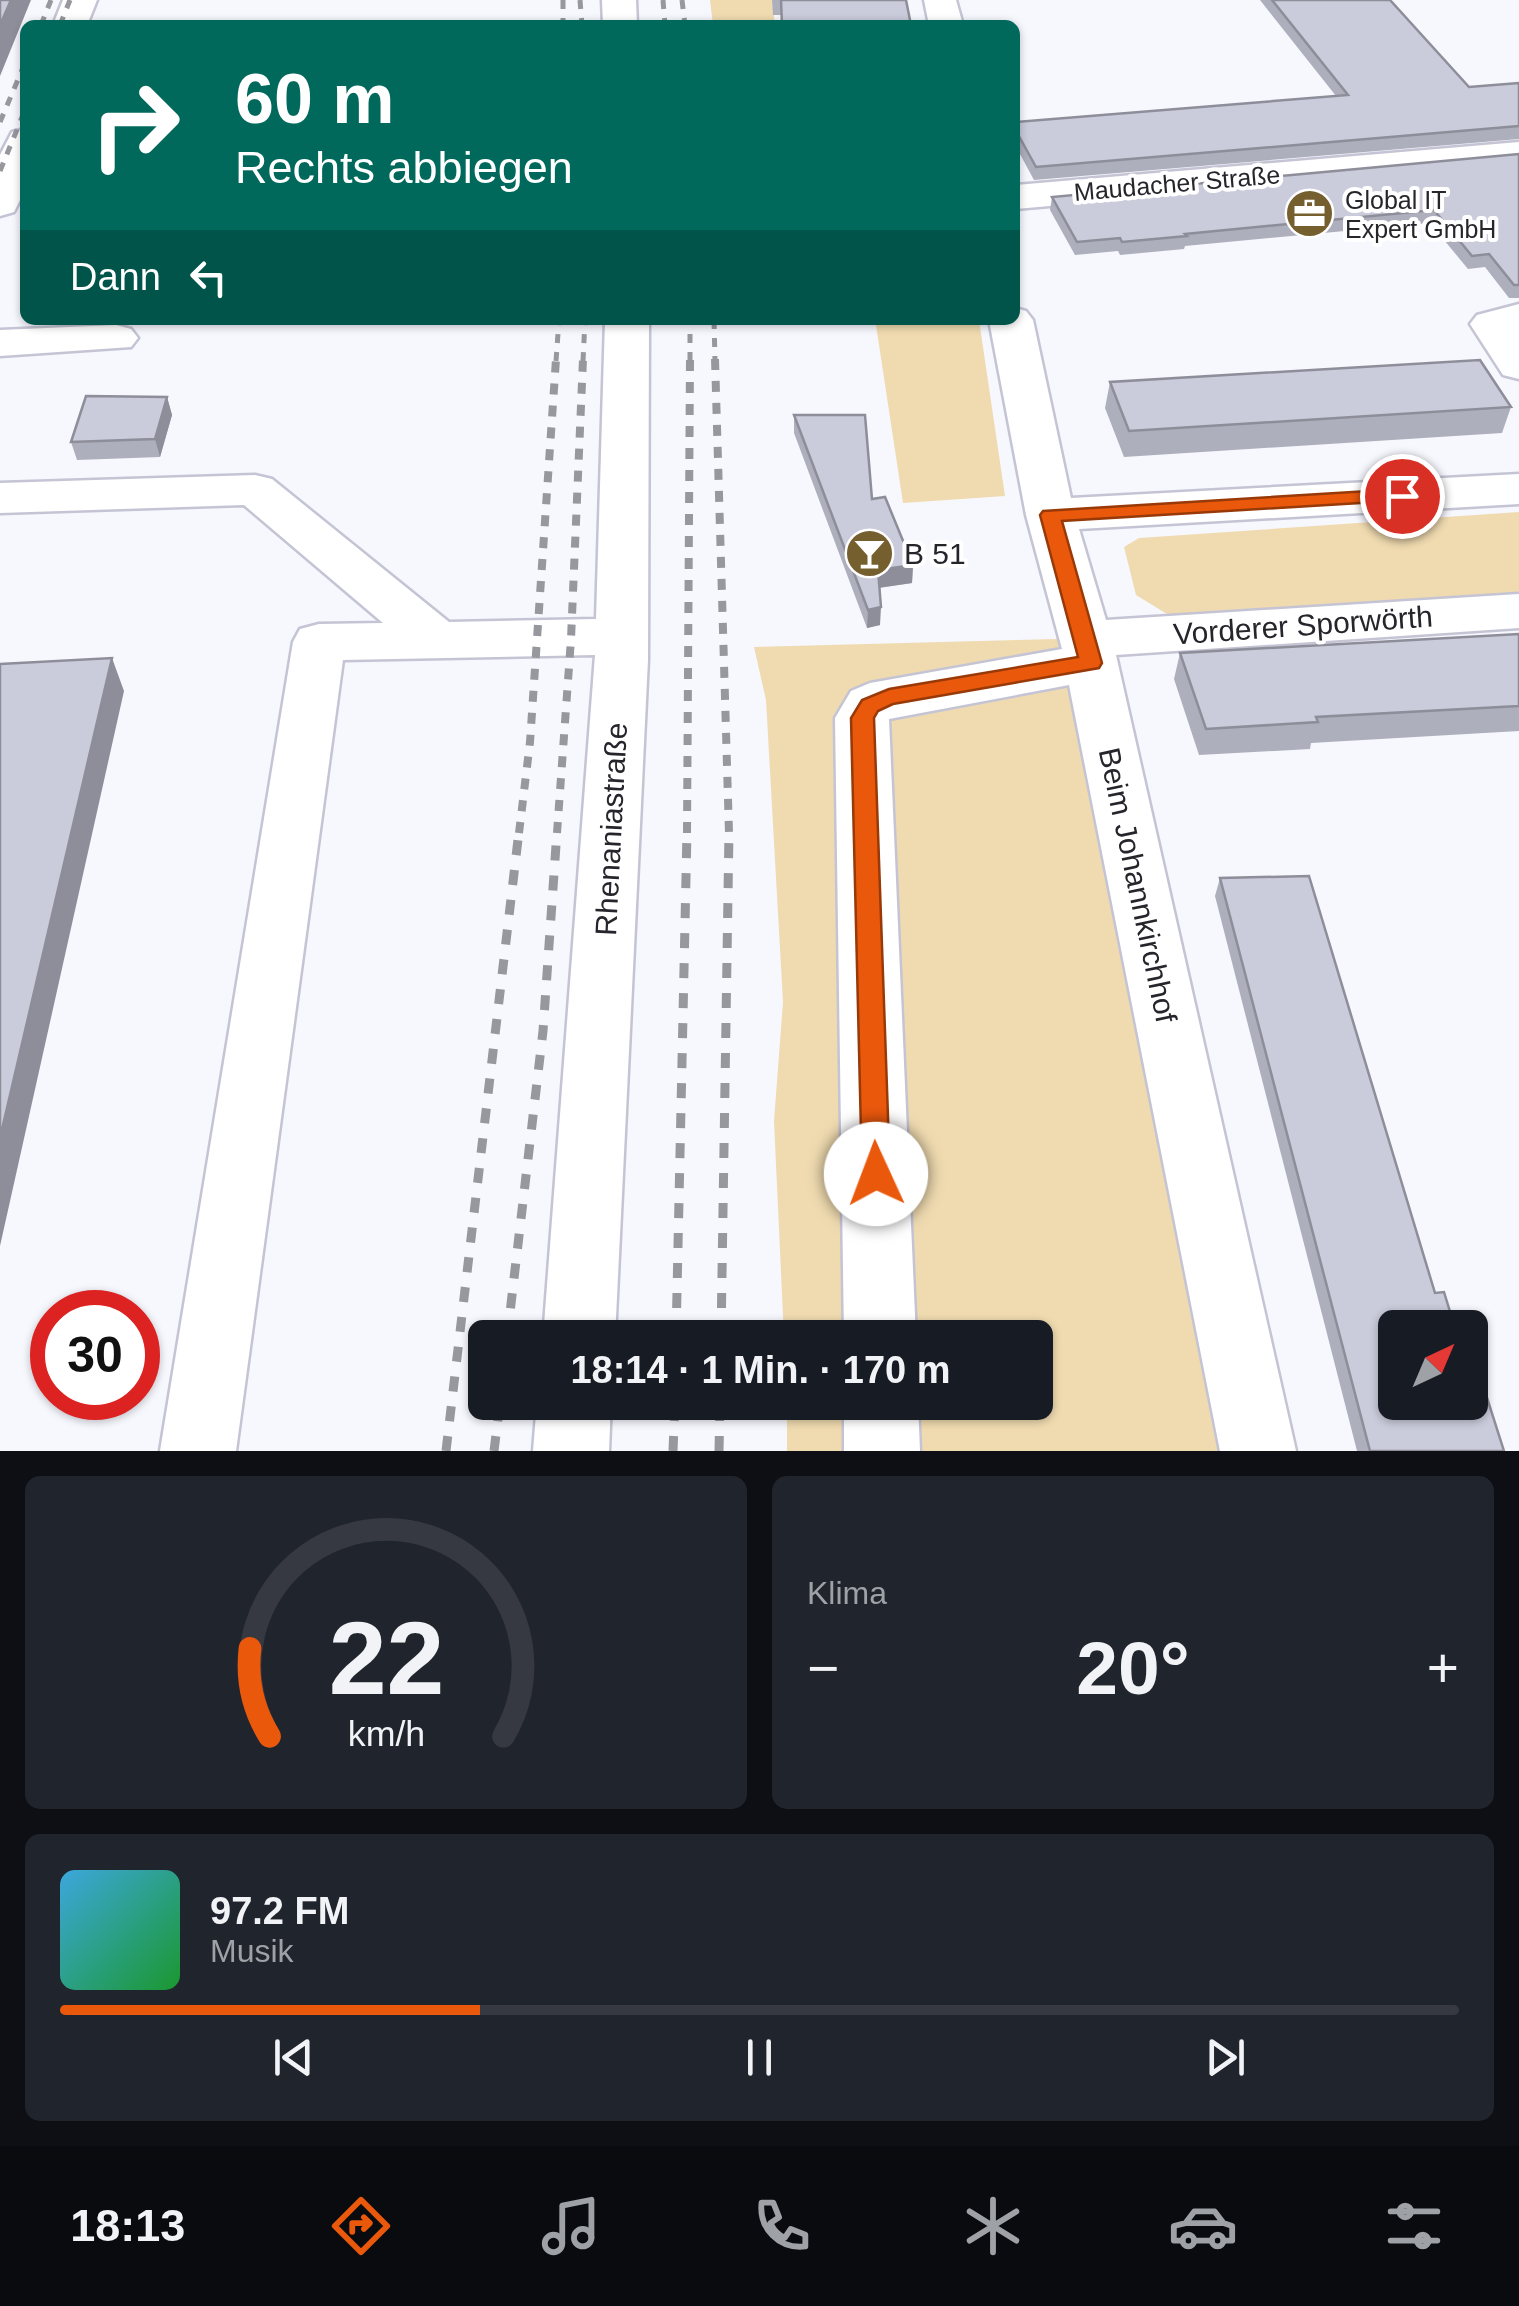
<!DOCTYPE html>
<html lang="de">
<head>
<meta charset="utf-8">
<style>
  body { margin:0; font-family:Helvetica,sans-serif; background:#20242c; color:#f1f3f6; height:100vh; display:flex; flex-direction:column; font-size:38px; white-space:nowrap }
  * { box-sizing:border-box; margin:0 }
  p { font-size:32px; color:#9ea1a6 }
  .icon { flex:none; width:55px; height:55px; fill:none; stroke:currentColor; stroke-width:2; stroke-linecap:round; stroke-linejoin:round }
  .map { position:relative; height:1451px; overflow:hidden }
  .side { display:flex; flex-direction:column; gap:25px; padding:25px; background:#0d0f14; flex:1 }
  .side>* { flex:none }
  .guide { position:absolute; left:20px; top:20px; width:1000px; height:305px; border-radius:15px; box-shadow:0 2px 8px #0004; background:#00695c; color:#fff; overflow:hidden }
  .needle { width:65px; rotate:44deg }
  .fabs { position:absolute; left:1378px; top:1310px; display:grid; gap:20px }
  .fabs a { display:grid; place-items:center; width:110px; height:110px; border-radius:15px; background:#171b24; box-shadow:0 2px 8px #0004; font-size:50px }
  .speed { position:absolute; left:30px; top:1290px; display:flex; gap:20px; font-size:50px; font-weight:700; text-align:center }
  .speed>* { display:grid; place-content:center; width:130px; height:130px; border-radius:50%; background:#171b24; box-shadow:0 2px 8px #0004; line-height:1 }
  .speed .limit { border:15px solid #d22; background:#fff; color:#111 }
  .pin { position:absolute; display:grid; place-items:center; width:85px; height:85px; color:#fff; margin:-42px; border:5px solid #fff; border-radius:50%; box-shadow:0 2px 10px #0007 }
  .me { position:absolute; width:110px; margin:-55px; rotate:358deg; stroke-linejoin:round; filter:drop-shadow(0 0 8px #0008) }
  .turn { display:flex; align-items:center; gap:35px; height:210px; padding:0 50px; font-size:45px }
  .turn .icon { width:130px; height:130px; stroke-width:2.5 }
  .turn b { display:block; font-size:70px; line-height:85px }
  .then { display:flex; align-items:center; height:95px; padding:0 50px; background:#0003; gap:20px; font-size:38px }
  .big { font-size:75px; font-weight:800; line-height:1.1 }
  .side .tile { flex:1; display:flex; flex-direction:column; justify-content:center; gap:15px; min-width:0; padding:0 35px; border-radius:15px; background:#20242c }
  .side .dial { align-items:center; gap:0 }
  .dial svg { height:260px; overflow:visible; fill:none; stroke:#363941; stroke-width:7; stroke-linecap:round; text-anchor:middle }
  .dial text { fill:#f1f3f6; stroke:none }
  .song { display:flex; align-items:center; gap:30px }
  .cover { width:120px; height:120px; border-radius:15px; background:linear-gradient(135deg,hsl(200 70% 55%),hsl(130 70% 35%)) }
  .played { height:10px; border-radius:5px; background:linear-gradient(90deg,#ea580c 30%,#363941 30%) }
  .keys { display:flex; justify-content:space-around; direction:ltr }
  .heat { display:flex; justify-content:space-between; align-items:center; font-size:55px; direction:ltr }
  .side .tiles { flex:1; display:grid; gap:25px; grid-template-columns:1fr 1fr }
  .tile:last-child { grid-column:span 2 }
  .trip { position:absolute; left:468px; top:1320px; width:585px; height:100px; border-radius:15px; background:#171b24; box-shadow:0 2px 8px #0004; font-weight:800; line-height:100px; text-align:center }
  .tab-bar { display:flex; height:160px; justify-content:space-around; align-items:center; background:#090b0e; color:#9ea1a6 }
  .tab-bar .icon { width:70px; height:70px }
  .tab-bar .selected { color:#ea580c }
  .tab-bar b { font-size:45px; color:#f1f3f6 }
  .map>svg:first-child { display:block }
  .green { fill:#f0dbb0 }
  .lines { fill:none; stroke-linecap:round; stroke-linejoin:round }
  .minor-casing { stroke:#c4c4d4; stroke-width:5 }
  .minor { fill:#fff; fill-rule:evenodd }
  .rail-far2 { stroke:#97979e; stroke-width:5; stroke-dasharray:9 9; stroke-linecap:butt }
  .rail-far1 { stroke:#97979e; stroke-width:8; stroke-dasharray:11 11; stroke-linecap:butt }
  .rail { stroke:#97979e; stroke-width:9; stroke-dasharray:15 15; stroke-linecap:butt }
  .wall { fill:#aeafbc }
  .shaded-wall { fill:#8d8e99 }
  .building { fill:#cacbdb; stroke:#8d8e99; stroke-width:2.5 }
  .route { fill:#ea580c; stroke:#983908; stroke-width:2.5 }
  .labels { text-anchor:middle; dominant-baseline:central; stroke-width:8; stroke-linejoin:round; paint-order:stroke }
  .far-street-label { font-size:25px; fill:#25252b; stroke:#fff }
  .far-poi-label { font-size:25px; fill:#25252b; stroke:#fff; text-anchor:start }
  .poi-label { font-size:30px; fill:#25252b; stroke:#fff; text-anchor:start }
  .street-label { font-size:30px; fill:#25252b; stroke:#fff }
</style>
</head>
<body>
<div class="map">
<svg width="1519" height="1451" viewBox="0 0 1519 1451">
  <rect width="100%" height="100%" fill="#f7f7fe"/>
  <path class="green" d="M 710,0 L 772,0 L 775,25 L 713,25 Z
    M 742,320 L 979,320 L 1005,496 L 903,503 L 876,325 L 742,324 Z
    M 1519,512 L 1519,592 L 1171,622 L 1167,614 L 1136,595 L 1124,547 L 1139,538 Z
    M 1058,639 L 1074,698 L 1220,1451 L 787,1451 L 787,1403 L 1035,1402 L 1035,1338 L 784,1337 L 774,1121 L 783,1002 L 766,700 L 754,647 Z"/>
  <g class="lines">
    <defs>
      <path id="minor" d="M 63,0 L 97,0 L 87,25 L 53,25 Z
        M 602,0 L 636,0 L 637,25 L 603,25 Z
        M 924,0 L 956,0 L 963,25 L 929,25 Z
        M 25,129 L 25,190 L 14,212 L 0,216 L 0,155 L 12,132 Z
        M 1519,142 L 1519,164 L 1015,209 L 1015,185 Z
        M 1519,304 L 1519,379 L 1503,375 L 1470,324 L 1477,315 Z
        M 1015,308 L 1026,311 L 1033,320 L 1071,498 L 1519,474 L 1519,504 L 1079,529 L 1106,620 L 1519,594 L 1519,628 L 1116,655 L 1296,1451 L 1220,1451 L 1069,685 L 889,719 L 916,1338 L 844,1338 L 835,718 L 851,691 L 870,683 L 1062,649 L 1026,515 L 989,320 L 1015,320 Z
        M 605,320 L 649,320 L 648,660 L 615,1338 L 543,1338 L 595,655 L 343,660 L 236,1451 L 160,1451 L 293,642 L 300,629 L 319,624 L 383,623 L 244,505 L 0,513 L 0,483 L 255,475 L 272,479 L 449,622 L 596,619 Z
        M 116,325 L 131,329 L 138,338 L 131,347 L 0,356 L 0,330 Z
        M 537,1402 L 611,1402 L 609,1451 L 533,1451 Z
        M 844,1402 L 918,1402 L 920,1451 L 844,1451 Z"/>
    </defs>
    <use href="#minor" class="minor-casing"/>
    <use href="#minor" class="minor"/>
    <path class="rail-far2" d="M 563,0 L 563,25
      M 580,0 L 582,25
      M 663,0 L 665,25
      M 682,0 L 685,25
      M 41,25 L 51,0
      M 60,25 L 70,0
      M 0,122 L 25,63
      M 0,171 L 25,110
      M 714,320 L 715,361
      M 556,361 L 559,320
      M 583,361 L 585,320
      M 690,361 L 690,320"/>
    <path class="rail-far1" d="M 715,359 L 729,833
      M 519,833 L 530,742 L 556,359
      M 557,833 L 571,639 L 583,359
      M 687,833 L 690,359"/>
    <path class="rail" d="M 507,1338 L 543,1031 L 557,831
      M 676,1338 L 687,831
      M 721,1338 L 729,831
      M 446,1451 L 519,831
      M 494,1451 L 500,1402
      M 673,1451 L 675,1402
      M 719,1451 L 720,1402"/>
  </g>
  <path class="wall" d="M 772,0 L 906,0 L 911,25 L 781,25 L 781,15 L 773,15 Z
    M 1260,0 L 1390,0 L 1469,87 L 1519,83 L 1519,139 L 1034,180 L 1015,145 L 1015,122 L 1336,96 Z
    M 1519,154 L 1519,298 L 1509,298 L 1485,267 L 1468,269 L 1430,223 L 1185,246 L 1184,249 L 1120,255 L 1118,251 L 1075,255 L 1050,210 L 1052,197 Z
    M 1110,382 L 1511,407 L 1502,433 L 1124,457 L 1105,408 Z
    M 167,397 L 172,415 L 160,457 L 77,460 L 71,442 Z
    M 794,415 L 872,499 L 913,565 L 912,583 L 879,588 L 880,625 L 867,628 L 794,433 Z
    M 1519,634 L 1519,731 L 1311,743 L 1310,749 L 1199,755 L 1174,679 L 1180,653 Z
    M 1220,878 L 1395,1328 L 1504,1451 L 1357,1451 L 1215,896 Z"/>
  <path class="shaded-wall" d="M 11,0 L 31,0 L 0,76 L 0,25 Z
    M 167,397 L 172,415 L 160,457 L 155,439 Z
    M 913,565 L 912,583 L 877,588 L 878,570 Z
    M 881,607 L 880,625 L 867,628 L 868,610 Z
    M 112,658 L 124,691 L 0,1246 L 0,1138 Z"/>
  <path class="building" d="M 0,0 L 11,0 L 0,25 Z
    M 781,0 L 906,0 L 911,25 L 782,25 Z
    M 1272,0 L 1390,0 L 1469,87 L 1519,83 L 1519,126 L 1036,167 L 1015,129 L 1015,122 L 1348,95 Z
    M 1519,154 L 1519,285 L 1514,285 L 1489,254 L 1472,256 L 1434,210 L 1185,234 L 1187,236 L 1122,242 L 1120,238 L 1077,242 L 1052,197 Z
    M 1480,360 L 1511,407 L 1129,431 L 1110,382 Z
    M 86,396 L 167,397 L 155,439 L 71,442 Z
    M 794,415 L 865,415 L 872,499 L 885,497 L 913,565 L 878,570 L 881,607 L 868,610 Z
    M 1519,634 L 1519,706 L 1316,717 L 1318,722 L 1206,729 L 1180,653 Z
    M 112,658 L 0,1138 L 0,664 Z
    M 1309,876 L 1435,1293 L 1444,1292 L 1455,1328 L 1395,1328 L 1395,1402 L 1470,1402 L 1470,1376 L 1472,1382 L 1482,1382 L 1504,1451 L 1370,1451 L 1220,878 Z"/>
  <path class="route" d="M 1402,489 L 1409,491 L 1409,500 L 1062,521 L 1102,663 L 1099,668 L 893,704 L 878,711 L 874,718 L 890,1174 L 886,1183 L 876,1187 L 866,1183 L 862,1174 L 851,718 L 862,700 L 889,689 L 1078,657 L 1040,515 L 1043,511 Z"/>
  <defs>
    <symbol id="office-disc" viewBox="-11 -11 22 22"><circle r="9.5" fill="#755f2f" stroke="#fff"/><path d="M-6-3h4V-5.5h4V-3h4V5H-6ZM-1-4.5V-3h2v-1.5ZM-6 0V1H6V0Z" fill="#fff"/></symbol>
    <symbol id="bar-disc" viewBox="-11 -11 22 22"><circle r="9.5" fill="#755f2f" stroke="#fff"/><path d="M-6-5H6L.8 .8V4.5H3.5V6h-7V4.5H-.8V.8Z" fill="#fff"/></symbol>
  </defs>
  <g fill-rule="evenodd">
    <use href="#office-disc" x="1282" y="186" width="55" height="55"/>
    <use href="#bar-disc" x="842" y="526" width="55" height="55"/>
  </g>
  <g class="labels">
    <g class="far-street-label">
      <text transform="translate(1177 183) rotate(-5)">Maudacher Straße</text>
    </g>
    <g class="far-poi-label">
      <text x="1345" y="200">Global IT<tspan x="1345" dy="29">Expert GmbH</tspan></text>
    </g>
    <g class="poi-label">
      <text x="904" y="553">B 51</text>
    </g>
    <g class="street-label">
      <text transform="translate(1303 625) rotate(-4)">Vorderer Sporwörth</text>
      <text transform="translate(611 829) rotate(-87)">Rhenaniastraße</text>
      <text transform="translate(1138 885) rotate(78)">Beim Johannkirchhof</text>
    </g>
  </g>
</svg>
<div class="fabs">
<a><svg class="needle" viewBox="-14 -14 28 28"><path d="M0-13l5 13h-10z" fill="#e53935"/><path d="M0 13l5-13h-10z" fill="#9ea1a6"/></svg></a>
</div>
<div class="speed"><div class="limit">30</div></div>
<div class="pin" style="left:1402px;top:496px;background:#d93025"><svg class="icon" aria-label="arrive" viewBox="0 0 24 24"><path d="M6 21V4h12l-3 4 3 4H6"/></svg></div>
<svg class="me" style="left:876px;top:1174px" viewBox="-20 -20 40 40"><circle r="19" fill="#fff"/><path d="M0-13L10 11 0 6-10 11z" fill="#ea580c"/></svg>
<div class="trip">18:14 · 1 Min. · 170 m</div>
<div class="guide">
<div class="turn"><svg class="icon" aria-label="right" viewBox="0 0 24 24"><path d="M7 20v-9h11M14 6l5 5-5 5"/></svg><div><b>60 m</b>Rechts abbiegen</div></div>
<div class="then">Dann<svg class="icon" aria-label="left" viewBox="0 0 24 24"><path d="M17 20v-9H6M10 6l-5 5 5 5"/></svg></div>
</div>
</div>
<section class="side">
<div class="tiles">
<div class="tile dial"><svg viewBox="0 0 100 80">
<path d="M14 69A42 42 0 1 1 86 69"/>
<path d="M14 69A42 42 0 0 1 8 42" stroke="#ea580c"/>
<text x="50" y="56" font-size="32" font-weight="700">22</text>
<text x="50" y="72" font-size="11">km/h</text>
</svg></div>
<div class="tile"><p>Klima</p>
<div class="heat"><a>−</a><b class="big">20°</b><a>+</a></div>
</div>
<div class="tile">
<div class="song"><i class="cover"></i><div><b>97.2 FM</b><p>Musik</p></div></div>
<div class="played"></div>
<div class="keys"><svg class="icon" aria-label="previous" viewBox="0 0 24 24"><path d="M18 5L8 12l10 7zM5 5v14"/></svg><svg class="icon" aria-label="pause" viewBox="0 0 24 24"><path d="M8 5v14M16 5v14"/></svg><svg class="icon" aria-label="next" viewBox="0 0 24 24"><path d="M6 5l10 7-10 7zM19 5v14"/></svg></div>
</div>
</div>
</section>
<nav class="tab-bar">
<b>18:13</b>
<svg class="icon selected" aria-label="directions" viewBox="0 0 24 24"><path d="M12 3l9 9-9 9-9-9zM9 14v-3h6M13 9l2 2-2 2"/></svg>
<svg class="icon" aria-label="music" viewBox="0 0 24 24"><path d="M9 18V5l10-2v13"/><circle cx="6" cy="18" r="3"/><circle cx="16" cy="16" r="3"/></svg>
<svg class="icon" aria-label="phone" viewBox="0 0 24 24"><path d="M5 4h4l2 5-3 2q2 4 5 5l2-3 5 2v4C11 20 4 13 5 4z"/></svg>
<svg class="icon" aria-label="climate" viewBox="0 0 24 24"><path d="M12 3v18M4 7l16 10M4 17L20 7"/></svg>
<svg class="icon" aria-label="car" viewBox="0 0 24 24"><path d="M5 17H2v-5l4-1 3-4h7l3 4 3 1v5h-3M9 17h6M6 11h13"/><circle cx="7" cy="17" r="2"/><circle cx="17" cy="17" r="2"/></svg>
<svg class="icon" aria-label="filters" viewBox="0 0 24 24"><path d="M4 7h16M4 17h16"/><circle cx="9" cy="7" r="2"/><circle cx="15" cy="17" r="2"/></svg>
</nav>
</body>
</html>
